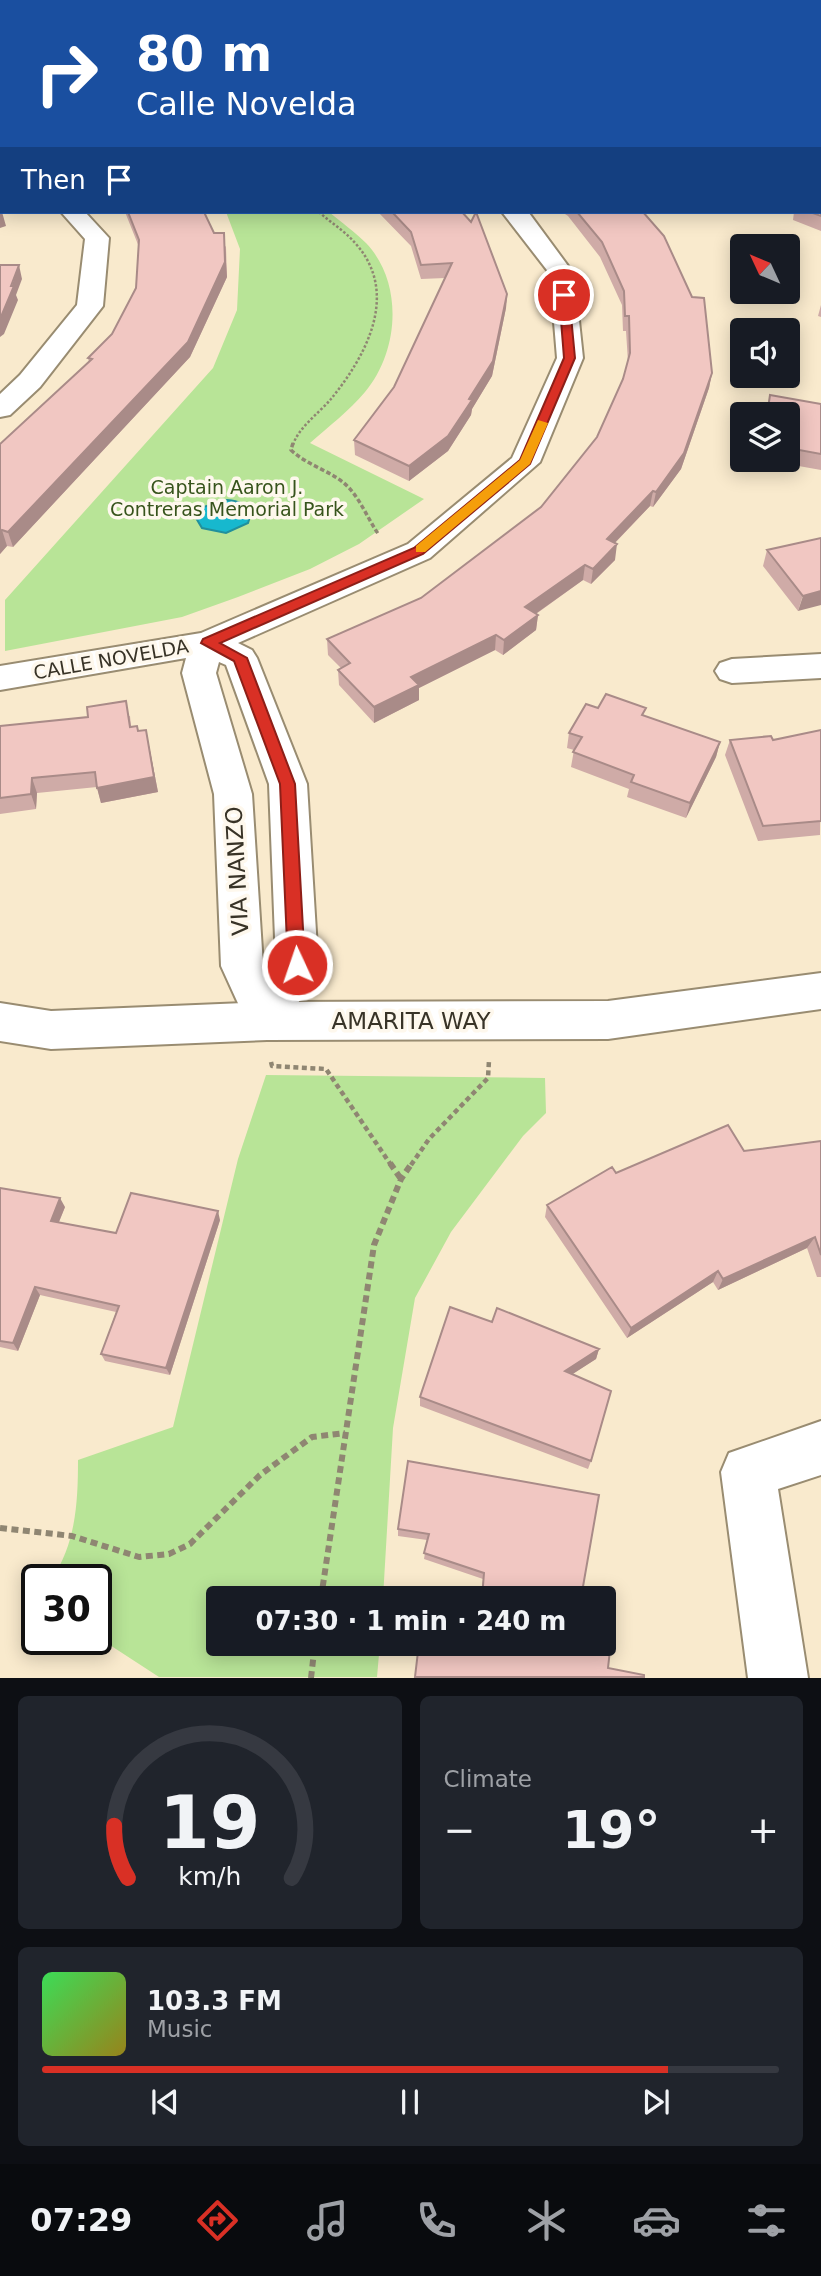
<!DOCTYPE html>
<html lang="en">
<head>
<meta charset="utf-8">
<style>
  body { margin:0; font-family:"DejaVu Sans",sans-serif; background:#20242c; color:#f1f3f6; height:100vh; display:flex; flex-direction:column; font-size:26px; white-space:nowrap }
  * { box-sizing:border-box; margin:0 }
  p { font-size:23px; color:#9ea1a6 }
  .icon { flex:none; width:38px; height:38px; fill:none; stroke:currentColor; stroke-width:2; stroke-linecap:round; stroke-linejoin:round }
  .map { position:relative; height:1678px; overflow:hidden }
  .details { display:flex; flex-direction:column; gap:18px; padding:18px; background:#0d0f14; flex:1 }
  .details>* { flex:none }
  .banner { position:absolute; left:0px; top:0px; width:822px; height:214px; box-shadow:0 4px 18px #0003; background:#1a4fa0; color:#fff; overflow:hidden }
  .needle { width:46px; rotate:314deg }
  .fabs { position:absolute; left:730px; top:234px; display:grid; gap:14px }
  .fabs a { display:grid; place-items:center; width:70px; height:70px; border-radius:7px; background:#171b24; box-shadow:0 4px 18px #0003; font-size:35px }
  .speed { position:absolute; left:21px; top:1564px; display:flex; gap:14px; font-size:35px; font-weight:700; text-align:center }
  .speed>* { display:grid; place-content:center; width:91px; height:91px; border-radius:50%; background:#171b24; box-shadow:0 4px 18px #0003; line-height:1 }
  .speed .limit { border:4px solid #111; border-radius:10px; background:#fff; color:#111 }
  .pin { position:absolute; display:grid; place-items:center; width:60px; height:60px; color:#fff; margin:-30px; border:4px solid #fff; border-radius:50%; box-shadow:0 2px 7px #0007 }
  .me { position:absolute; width:77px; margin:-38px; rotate:357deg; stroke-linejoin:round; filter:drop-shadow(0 0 5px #0008) }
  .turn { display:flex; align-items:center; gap:24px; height:147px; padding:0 21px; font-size:32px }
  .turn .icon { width:91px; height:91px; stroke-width:2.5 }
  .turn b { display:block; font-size:49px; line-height:60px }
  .then { display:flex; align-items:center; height:66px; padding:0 21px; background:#0003; gap:14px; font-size:26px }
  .big { font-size:52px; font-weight:800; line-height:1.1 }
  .details .card { flex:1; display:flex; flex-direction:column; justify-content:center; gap:10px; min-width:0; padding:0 24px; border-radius:10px; background:#20242c }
  .details .dial { align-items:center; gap:0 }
  .dial svg { height:182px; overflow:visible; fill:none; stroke:#363941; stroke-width:7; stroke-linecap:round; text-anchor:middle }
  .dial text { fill:#f1f3f6; stroke:none }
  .song { display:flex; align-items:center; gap:21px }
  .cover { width:84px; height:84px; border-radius:10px; background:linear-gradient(135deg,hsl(130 70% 55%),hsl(50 70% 35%)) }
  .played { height:7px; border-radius:4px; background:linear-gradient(90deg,#d93025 85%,#363941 85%) }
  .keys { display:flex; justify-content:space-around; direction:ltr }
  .heat { display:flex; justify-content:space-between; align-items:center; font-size:38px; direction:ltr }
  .details .tiles { flex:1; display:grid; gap:18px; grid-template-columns:1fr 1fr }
  .card:last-child { grid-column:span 2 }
  .trip { position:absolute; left:206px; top:1586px; width:410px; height:70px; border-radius:7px; background:#171b24; box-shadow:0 4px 18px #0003; font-weight:800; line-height:70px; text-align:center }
  .menu { display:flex; height:112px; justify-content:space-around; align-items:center; background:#090b0e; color:#9ea1a6 }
  .menu .icon { width:49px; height:49px }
  .menu .selected { color:#d93025 }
  .menu b { font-size:32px; color:#f1f3f6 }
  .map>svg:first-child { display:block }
  .green { fill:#b8e497 }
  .water { fill:#17b8ce; stroke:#21909c; stroke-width:2 }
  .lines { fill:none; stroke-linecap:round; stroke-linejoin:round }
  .minor-casing { stroke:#998c71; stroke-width:4 }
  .tertiary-casing { stroke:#998c71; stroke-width:4 }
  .path-far3 { stroke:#8f8672; stroke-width:2.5; stroke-dasharray:2.5 2; stroke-linecap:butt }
  .path-far2 { stroke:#8f8672; stroke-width:3.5; stroke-dasharray:4.5 2.5; stroke-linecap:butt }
  .path-far1 { stroke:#8f8672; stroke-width:4.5; stroke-dasharray:5 3.5; stroke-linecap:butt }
  .path { stroke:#8f8672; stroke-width:6; stroke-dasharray:7 4.5; stroke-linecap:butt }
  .minor { fill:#fff; fill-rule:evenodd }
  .tertiary { fill:#fff; fill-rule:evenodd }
  .wall { fill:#cfaba7 }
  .shaded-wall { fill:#a98b88 }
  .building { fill:#f1c7c2; stroke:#a98b88; stroke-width:2 }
  .route { fill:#d93025; stroke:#8d1f18; stroke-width:2 }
  .slow { fill:#f59e0b }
  .labels { text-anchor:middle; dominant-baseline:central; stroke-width:7; stroke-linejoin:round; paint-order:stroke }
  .far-park-label { font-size:19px; fill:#37541c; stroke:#fef8ed }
  .far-street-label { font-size:19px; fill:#383327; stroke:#fef8ed }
  .street-label { font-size:23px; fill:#383327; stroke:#fef8ed }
</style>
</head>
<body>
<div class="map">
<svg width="821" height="1678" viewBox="0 0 821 1678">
  <rect width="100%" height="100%" fill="#f9eacd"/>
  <path class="green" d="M 0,0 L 364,0 L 2,2 L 2,18 Z
    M 226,212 L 329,212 C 341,222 355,232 366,243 C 404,283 399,352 365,392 C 349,411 328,427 310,443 L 424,499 L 359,544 L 310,569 L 238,597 L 182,617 L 5,651 L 5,600 L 213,368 L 237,310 L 240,249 Z
    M 266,1075 L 545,1078 L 546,1113 L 523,1136 L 451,1232 L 415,1298 L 393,1428 L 383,1598 L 219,1598 L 219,1643 L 380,1643 L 377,1677 L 159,1677 L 96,1636 L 96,1580 L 51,1580 C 76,1544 78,1502 78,1460 L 173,1427 L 238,1159 Z"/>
  <path class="water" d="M 227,500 C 238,501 246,503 251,513 L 248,523 L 226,533 L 202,528 L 196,518 L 203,507 Z"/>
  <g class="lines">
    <defs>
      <path id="minor" d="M 0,161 L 2,161 L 0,175 Z
        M 61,212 L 85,212 L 109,238 L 103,306 L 40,387 L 10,415 L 0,417 L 0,394 L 20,375 L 77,305 L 85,239 Z
        M 502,212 L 529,213 L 574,274 L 583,358 L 540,462 L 430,558 L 238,643 L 252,650 L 257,658 L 307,784 L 318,965 L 282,1034 L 267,1040 L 252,1034 L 221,966 L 214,794 L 182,673 L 186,658 L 0,690 L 0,666 L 201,633 L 408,544 L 512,458 L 557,358 L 550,274 ZM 219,662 L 226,665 L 269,784 L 276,964 L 268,978 L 263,966 L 252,794 L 216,673 Z
        M 821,654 L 821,678 L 732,683 L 720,679 L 715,671 L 720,663 L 732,659 Z
        M 821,1421 L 821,1475 L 778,1489 L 808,1678 L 748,1678 L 721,1472 L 729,1453 Z"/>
      <path id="tertiary" d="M 821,973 L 821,1009 L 608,1039 L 267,1040 L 51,1049 L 0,1041 L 0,1003 L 51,1011 L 267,1002 L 608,1001 Z"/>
    </defs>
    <use href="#minor" class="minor-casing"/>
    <use href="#tertiary" class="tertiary-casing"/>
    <path class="path-far3" d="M 208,0 L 212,2
      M 246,2 L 248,0
      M 293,445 C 298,428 319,413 331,399 C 366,356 400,294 356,244 C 345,231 331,223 319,212"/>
    <path class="path-far2" d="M 293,443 L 291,450 C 307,465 328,470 344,483 C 360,497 367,518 379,535"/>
    <path class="path-far1" d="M 271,1062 L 272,1066 L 326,1069 L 391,1165
      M 411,1165 L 429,1139 L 488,1078 L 489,1060"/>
    <path class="path" d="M 390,1163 L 401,1179
      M 0,1528 L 72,1536 L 139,1557 L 169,1554 L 190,1544 L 260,1475 L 312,1437 L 345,1433
      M 321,1598 L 374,1245 L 401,1179 L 412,1163
      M 311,1678 L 315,1643"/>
    <use href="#minor" class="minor"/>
    <use href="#tertiary" class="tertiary"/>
  </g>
  <path class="wall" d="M 821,145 L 821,231 L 793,220 L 794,212 L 821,212 Z
    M 125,212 L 204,212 L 214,233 L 226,247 L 227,277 L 190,357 L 13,547 L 7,546 L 0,554 L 0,444 L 89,362 L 88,358 L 112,334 L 136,288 L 139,247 Z
    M 378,212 L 462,212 L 507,294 L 506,308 L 492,376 L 472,409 L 471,415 L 448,451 L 409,481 L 355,455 L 354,440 L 394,387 L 445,278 L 421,279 L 411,246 Z
    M 562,212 L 643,212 L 712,373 L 709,388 L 681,469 L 653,507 L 650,506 L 615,543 L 615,560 L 591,584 L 583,580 L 536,614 L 538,615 L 536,630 L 503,655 L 495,650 L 419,688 L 419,700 L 374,723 L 339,685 L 338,670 L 341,668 L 328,655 L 327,639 L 421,598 L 541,507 L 597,437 L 623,379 L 628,362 L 626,331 L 623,331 L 622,305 L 600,257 L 568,216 Z
    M 821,305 L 821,317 L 818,316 Z
    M 770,395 L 821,404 L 821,470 L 765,460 L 788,460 L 788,415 L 766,415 Z
    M 821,538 L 798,611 L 763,566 L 767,550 Z
    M 598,708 L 644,716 L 720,742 L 716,757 L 686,818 L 627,797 L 629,789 L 571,767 L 574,750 L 567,748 L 569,733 Z
    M 130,716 L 131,727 L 138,731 L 146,730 L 158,792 L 101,803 L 97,787 L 37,793 L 36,809 L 0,814 L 0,726 Z
    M 821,730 L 820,835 L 758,841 L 725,755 L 730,740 L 773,740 Z
    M 821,1141 L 821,1277 L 817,1277 L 807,1248 L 718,1290 L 713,1282 L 627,1338 L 545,1217 L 547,1205 L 616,1173 L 744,1151 Z
    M 0,1188 L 65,1207 L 59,1222 L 116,1233 L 220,1220 L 170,1375 L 105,1361 L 101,1354 L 116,1312 L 40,1295 L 18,1351 L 0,1347 Z
    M 492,1322 L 599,1349 L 596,1359 L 572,1374 L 591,1461 L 588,1469 L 420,1406 L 420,1397 Z
    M 408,1461 L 581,1598 L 481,1598 L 483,1579 L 424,1559 L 427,1540 L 398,1536 L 398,1529 Z"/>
  <path class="shaded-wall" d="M 0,125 L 2,125 L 2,140 L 0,140 Z
    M 2,212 L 6,226 L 0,228 L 0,213 Z
    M 224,233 L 227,277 L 190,357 L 13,547 L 8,532 Z
    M 19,265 L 22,279 L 16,295 L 18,300 L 4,334 L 0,337 L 0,319 Z
    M 507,294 L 506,308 L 492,376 L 472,409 L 471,415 L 448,451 L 409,481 L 409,466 L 469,399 Z
    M 712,373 L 709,388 L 681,469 L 653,507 L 656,492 Z
    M 653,491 L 650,506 L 604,554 L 607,539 Z
    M 2,530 L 7,546 L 0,554 L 0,533 Z
    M 617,544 L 615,560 L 591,584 L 593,569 Z
    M 585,565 L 583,580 L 524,622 L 525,607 Z
    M 821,591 L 821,605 L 798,611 L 803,596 Z
    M 538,615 L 536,630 L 503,655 L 504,640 Z
    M 496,635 L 495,650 L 419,688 L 419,700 L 374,723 L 374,707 L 411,677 Z
    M 146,730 L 158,792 L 101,803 L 97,788 Z
    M 720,742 L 716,757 L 686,818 L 690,803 Z
    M 32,778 L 37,793 L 36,809 L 31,794 Z
    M 60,1198 L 65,1207 L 56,1229 L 51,1221 Z
    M 218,1211 L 220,1220 L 170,1375 L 166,1368 Z
    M 815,1237 L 807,1248 L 718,1290 L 723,1279 Z
    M 718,1271 L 713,1282 L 627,1338 L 631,1328 Z
    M 35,1287 L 40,1295 L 18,1351 L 13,1343 Z
    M 599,1349 L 596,1359 L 562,1381 L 565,1371 Z"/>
  <path class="building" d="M 369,0 L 821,0 L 821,94 L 821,2 L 367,2 Z
    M 0,15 L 2,16 L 2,125 L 0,125 Z
    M 821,145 L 821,216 L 810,212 L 821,212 Z
    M 128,212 L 204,212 L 214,233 L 224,233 L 225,262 L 188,342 L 8,532 L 2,530 L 0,533 L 0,444 L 92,359 L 88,358 L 112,334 L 136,288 L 139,240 Z
    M 392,212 L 462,212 L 471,222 L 476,212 L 507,294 L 493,361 L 469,399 L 472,400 L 448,436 L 409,466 L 354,440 L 394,387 L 452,263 L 421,265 L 411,232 Z
    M 577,212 L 643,212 L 664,236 L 692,297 L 704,298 L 712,373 L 684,453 L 656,492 L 653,491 L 607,539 L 617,544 L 593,569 L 585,565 L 525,607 L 538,615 L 504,640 L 496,635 L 411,677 L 419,685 L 374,707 L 338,670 L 350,663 L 327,639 L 421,598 L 541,507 L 597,437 L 623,379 L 630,353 L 629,316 L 625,316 L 624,291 L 602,242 Z
    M 0,265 L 19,265 L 11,286 L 14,286 L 0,319 Z
    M 770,395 L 821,404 L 821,454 L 788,448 L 788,415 L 767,415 Z
    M 821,538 L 821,591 L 803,596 L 767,550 Z
    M 606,694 L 646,708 L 642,715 L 720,742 L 690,803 L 631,782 L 634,775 L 573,752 L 582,737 L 569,733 L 586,704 L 598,708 Z
    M 126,701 L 130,727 L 137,726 L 138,731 L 146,730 L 154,777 L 97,788 L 95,772 L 32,778 L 31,794 L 0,798 L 0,726 L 88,717 L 87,707 Z
    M 821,730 L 821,821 L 763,826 L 730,740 L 771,736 L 773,740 Z
    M 728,1125 L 744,1151 L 821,1141 L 821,1255 L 815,1237 L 723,1279 L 718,1271 L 631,1328 L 547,1205 L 612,1167 L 616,1173 Z
    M 0,1188 L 60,1198 L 51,1221 L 116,1233 L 131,1193 L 218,1211 L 166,1368 L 101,1354 L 119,1306 L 35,1287 L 13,1343 L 0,1341 Z
    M 450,1307 L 492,1322 L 497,1308 L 599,1349 L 565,1371 L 611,1391 L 591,1461 L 420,1397 Z
    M 408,1461 L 599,1495 L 581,1598 L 482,1598 L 484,1573 L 424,1553 L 429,1534 L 398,1529 Z
    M 604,1631 L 612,1632 L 608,1668 L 644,1675 L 644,1677 L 415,1677 L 419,1643 L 604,1643 Z"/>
  <path class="route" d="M 564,292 L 569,295 L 575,358 L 530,464 L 423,554 L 220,643 L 247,658 L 295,784 L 305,965 L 303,970 L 297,973 L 291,970 L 288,965 L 280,784 L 234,661 L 201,643 L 203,639 L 414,548 L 520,460 L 564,358 L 559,295 Z"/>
  <path class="slow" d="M 538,420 L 548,423 L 530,464 L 425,552 L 416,552 L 416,546 L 520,460 Z"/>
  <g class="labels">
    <g class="far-park-label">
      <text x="227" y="487">Captain Aaron J.<tspan x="227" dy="22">Contreras Memorial Park</tspan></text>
    </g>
    <g class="far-street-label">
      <text transform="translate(111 659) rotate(-10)">CALLE NOVELDA</text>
    </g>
    <g class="street-label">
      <text transform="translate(237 871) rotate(-93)">VIA NANZO</text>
      <text x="411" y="1021">AMARITA WAY</text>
    </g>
  </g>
</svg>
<div class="fabs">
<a><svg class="needle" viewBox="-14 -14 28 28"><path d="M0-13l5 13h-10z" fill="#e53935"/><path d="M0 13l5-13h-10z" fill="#9ea1a6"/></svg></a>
<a><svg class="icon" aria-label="sound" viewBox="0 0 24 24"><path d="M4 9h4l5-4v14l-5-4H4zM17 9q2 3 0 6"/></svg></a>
<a><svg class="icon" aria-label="layers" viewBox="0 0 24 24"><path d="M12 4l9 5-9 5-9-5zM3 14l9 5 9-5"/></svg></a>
</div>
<div class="speed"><div class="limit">30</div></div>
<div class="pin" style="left:564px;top:295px;background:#d93025"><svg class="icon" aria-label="arrive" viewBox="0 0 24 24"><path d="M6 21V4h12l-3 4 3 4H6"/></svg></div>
<svg class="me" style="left:297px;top:965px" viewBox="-20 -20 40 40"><circle r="17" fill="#d93025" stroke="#fff" stroke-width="3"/><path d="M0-11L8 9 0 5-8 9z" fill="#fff"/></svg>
<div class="trip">07:30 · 1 min · 240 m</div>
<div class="banner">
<div class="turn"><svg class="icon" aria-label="right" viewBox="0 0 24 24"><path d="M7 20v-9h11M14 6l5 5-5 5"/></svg><div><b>80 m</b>Calle Novelda</div></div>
<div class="then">Then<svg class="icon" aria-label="arrive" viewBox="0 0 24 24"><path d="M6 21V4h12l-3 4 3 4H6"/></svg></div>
</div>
</div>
<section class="details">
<div class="tiles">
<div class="card dial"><svg viewBox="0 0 100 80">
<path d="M14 69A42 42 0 1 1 86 69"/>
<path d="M14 69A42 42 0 0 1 8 46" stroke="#d93025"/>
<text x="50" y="56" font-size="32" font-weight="700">19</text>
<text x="50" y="72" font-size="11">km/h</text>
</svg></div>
<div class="card"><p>Climate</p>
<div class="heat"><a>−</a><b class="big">19°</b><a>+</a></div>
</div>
<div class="card">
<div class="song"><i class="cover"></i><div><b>103.3 FM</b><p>Music</p></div></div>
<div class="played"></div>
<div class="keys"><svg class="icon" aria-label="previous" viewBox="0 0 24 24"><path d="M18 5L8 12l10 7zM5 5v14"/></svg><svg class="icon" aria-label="pause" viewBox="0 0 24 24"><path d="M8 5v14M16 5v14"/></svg><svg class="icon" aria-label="next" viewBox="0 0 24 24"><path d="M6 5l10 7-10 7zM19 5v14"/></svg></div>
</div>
</div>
</section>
<nav class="menu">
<b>07:29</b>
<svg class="icon selected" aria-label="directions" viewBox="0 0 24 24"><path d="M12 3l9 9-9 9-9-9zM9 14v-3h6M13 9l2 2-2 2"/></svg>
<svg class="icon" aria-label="music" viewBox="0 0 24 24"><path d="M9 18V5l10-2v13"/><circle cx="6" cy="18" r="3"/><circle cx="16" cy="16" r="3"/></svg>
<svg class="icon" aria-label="phone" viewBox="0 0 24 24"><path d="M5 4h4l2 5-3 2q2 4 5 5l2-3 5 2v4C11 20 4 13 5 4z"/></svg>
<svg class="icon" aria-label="climate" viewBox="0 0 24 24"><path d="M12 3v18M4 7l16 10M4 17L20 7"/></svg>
<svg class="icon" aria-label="car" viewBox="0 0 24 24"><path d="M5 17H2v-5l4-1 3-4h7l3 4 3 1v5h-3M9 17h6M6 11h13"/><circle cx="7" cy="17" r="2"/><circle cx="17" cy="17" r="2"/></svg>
<svg class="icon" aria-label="filters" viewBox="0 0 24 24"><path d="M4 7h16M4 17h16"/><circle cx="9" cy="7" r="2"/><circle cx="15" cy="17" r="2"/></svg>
</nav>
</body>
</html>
